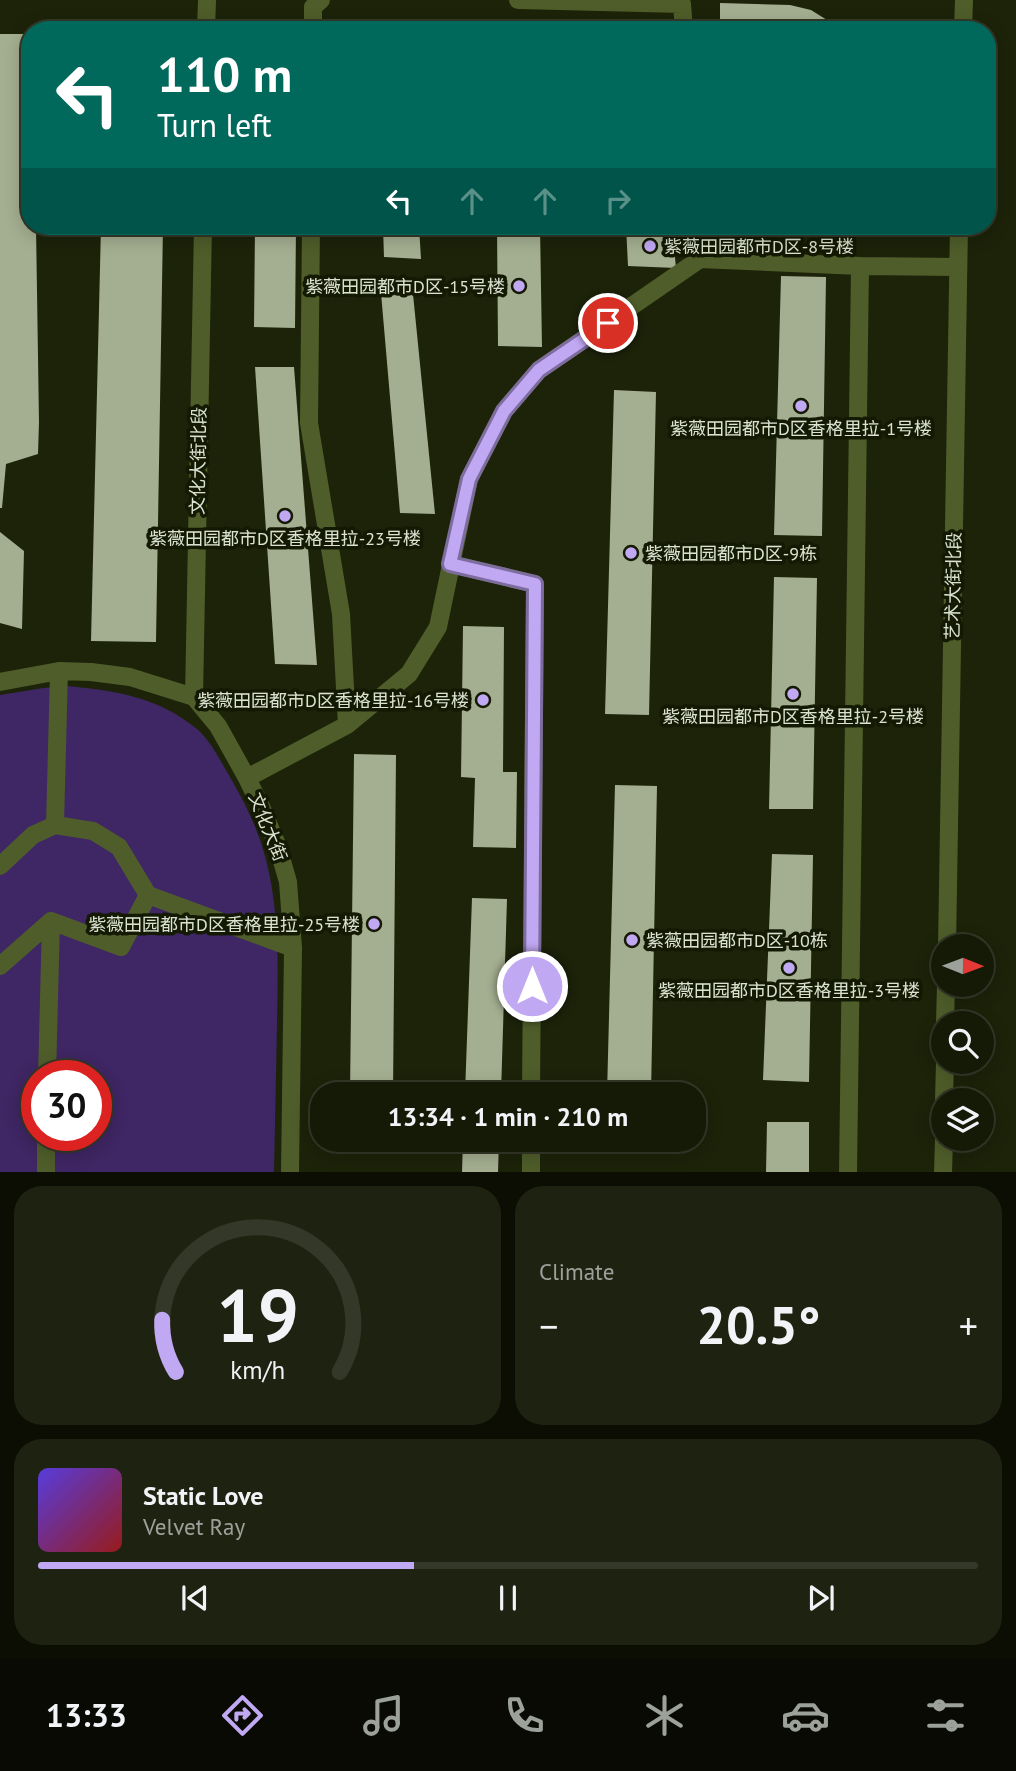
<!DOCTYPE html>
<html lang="en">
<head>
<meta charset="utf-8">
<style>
  body { margin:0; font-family:"PT Sans","Noto Sans SC",sans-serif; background:#1e2311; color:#f1f3f6; height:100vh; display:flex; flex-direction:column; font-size:26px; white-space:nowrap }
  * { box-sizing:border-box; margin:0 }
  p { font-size:23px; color:#9da19b }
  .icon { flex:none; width:38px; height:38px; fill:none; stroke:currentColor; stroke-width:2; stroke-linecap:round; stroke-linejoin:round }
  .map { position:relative; height:1172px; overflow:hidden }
  .drawer { display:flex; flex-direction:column; gap:14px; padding:14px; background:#0c0e04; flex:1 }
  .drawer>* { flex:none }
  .banner { position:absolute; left:21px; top:21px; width:975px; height:214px; border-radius:28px; box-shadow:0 4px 18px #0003,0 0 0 2px #343828; background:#00695c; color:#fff; overflow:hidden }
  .needle { width:46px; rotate:91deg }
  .buttons { position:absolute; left:931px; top:934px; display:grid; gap:14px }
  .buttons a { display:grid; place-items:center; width:63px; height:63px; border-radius:50%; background:#151a07; box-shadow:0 4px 18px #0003,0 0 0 2px #343828; font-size:35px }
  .speed { position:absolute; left:21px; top:1060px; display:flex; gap:14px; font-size:35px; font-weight:700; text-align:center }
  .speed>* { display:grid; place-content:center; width:91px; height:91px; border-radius:50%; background:#151a07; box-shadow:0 4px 18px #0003,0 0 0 2px #343828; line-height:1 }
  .speed .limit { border:10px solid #d22; background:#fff; color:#111 }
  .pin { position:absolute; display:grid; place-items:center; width:60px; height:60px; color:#fff; margin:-30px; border:4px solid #fff; border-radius:50%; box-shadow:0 2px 7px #0007 }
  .me { position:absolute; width:77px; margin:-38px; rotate:0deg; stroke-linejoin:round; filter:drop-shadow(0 0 5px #0008) }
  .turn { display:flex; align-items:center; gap:24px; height:147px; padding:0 21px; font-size:32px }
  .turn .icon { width:91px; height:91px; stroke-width:2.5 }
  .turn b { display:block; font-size:49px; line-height:60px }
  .lanes { display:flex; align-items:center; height:66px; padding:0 21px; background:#0003; justify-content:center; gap:35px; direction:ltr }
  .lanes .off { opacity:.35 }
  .big { font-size:52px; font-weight:700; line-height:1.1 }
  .drawer .widget { flex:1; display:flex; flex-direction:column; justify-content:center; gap:10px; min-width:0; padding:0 24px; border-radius:28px; background:#1e2311 }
  .drawer .dial { align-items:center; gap:0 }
  .dial svg { height:182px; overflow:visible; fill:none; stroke:#343828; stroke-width:7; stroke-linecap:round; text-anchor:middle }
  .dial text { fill:#f1f3f6; stroke:none }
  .song { display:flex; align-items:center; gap:21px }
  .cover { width:84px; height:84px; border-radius:10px; background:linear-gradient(135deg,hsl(250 70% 55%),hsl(0 70% 35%)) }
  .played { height:7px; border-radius:4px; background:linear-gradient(90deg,#c1a8f3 40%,#343828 40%) }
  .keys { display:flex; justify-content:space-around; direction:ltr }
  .heat { display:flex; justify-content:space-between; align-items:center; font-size:38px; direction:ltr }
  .drawer .tiles { flex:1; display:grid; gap:14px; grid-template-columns:1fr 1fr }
  .widget:last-child { grid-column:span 2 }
  .trip { position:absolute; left:310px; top:1082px; width:396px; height:70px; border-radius:28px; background:#151a07; box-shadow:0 4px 18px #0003,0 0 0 2px #343828; font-weight:700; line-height:70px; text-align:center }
  .menu { display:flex; height:112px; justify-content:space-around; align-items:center; background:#080a03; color:#9da19b }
  .menu .icon { width:49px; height:49px }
  .menu .active { color:#c1a8f3 }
  .menu b { font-size:32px; color:#f1f3f6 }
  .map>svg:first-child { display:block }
  .green { fill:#3f2664; fill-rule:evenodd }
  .building { fill:#a4ae90 }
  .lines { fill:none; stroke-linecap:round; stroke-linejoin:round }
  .minor { stroke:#4f5d2a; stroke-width:18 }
  .route-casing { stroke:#7d6d9e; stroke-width:18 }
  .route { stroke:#c1a8f3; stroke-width:12 }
  .poi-dot { fill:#c1a8f3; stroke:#131902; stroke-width:2.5 }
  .labels { text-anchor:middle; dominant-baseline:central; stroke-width:7; stroke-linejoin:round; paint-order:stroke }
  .poi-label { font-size:18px; fill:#dce2d2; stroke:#131902 }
  .street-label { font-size:18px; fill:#dce2d2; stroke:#131902 }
</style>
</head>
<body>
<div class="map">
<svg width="1016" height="1173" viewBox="0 0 1016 1173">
  <rect width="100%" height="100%" fill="#1c2309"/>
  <path class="green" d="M 68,686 C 117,691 158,697 197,729 C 211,741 221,762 230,777 C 245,803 259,831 266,860 C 280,914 278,969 277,1024 C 276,1073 275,1123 274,1172 L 0,1173 L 0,695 L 43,688 ZM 37,1076 L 96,1076 L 96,1136 L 37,1136 Z"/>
  <path class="building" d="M 720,3 L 790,5 L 811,10 L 827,20 L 833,30 L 720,30 Z
    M 256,26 L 302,28 L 301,30 L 256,30 Z
    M 0,34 L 30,34 L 30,226 L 36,226 L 39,422 L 38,454 L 6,464 L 2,508 L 0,508 Z
    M 101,226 L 163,226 L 156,642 L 91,641 Z
    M 255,226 L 296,226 L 295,328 L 254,327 Z
    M 383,226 L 419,226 L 421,259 L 384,257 Z
    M 497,226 L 540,226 L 542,347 L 498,346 Z
    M 626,226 L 672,226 L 676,268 L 628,266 Z
    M 782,226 L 844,226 L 844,230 L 782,228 Z
    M 781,276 L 826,277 L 822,536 L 774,535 Z
    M 381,293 L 413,294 L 435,514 L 400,513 Z
    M 255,367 L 294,367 L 317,665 L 275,664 Z
    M 614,390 L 656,392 L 649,715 L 605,714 Z
    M 0,532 L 24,551 L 22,629 L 0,623 Z
    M 774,577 L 817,578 L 813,809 L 769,809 Z
    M 463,626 L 504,627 L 503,772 L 517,772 L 516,848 L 473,847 L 475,778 L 461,777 Z
    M 354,754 L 396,755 L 393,1094 L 350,1094 Z
    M 615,785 L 657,786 L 651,1094 L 607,1094 Z
    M 772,854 L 813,855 L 809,1082 L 763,1080 Z
    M 472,898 L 507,899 L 501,1094 L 465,1094 Z
    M 767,1122 L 809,1122 L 809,1173 L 766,1173 Z
    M 349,1139 L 393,1139 L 393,1149 L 349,1148 Z
    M 463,1139 L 499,1139 L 498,1173 L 462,1173 Z"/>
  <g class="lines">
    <path class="minor" d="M 518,0 L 682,4 L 684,30
      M 206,30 L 207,0
      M 313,30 L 313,7 L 321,0
      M 963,30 L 964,0
      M 311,226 L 309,423 L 341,614 L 347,725
      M 698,226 L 700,259 L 860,266
      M 451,564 L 535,584 L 531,1094
      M 0,682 L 59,671 L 91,672 L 130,677 L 194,697 L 218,726 L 247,778 L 262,809 L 278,847 L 288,882 L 293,948 L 290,1173
      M 194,697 L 203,226
      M 247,778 L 347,725 L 409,674 L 438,627 L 469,479 L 504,411 L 539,370 L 700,259
      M 55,825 L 59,671
      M 0,866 L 33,835 L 55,825 L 93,831 L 119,847 L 148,895
      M 947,947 L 959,226
      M 0,966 L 51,921 L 121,947 L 148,895 L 293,948
      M 945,1024 L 946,985
      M 47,1076 L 51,921
      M 944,1101 L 945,1062
      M 46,1136 L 46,1173
      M 531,1173 L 531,1139
      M 848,1173 L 860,266 L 958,267
      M 943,1173 L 944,1139"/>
  </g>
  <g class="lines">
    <defs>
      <path id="route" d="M 532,986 L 535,584 L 450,564 L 469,479 L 504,411 L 539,370 L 608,323"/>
    </defs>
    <use href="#route" class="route-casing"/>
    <use href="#route" class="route"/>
  </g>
  <g class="poi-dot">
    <circle cx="650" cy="246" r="7"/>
    <circle cx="519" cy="286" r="7"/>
    <circle cx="801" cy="406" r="7"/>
    <circle cx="285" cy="516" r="7"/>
    <circle cx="631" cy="553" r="7"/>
    <circle cx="793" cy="694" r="7"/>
    <circle cx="483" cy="700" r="7"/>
    <circle cx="374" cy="924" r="7"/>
    <circle cx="632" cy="940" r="7"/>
    <circle cx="789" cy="968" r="7"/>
  </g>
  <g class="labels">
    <g class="poi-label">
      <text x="664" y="246" text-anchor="start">紫薇田园都市D区-8号楼</text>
      <text x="505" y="286" text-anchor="end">紫薇田园都市D区-15号楼</text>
      <text x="801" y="428">紫薇田园都市D区香格里拉-1号楼</text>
      <text x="285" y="538">紫薇田园都市D区香格里拉-23号楼</text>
      <text x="645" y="553" text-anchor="start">紫薇田园都市D区-9栋</text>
      <text x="469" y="700" text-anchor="end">紫薇田园都市D区香格里拉-16号楼</text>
      <text x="793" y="716">紫薇田园都市D区香格里拉-2号楼</text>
      <text x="360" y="924" text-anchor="end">紫薇田园都市D区香格里拉-25号楼</text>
      <text x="646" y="940" text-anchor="start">紫薇田园都市D区-10栋</text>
      <text x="789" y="990">紫薇田园都市D区香格里拉-3号楼</text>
    </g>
    <g class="street-label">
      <text transform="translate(198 461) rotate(-89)">文化大街北段</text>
      <text transform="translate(953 586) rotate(-89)">艺术大街北段</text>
      <text transform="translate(268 827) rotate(68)">文化大街</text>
    </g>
  </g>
</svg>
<div class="buttons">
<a><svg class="needle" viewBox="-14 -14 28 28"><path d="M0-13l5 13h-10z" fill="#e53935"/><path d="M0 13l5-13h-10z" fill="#9da19b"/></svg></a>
<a><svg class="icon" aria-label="search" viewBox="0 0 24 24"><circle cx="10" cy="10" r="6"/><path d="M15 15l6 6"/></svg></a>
<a><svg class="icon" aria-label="layers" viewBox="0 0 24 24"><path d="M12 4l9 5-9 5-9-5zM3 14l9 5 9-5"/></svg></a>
</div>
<div class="speed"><div class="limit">30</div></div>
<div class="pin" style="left:608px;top:323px;background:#d93025"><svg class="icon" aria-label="arrive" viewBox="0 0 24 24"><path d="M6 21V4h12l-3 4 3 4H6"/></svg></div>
<svg class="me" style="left:532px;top:986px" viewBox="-20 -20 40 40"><circle r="17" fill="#c1a8f3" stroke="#fff" stroke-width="3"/><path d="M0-11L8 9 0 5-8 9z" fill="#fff"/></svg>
<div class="trip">13:34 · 1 min · 210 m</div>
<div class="banner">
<div class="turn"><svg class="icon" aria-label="left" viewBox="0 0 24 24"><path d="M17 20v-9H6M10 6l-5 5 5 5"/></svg><div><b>110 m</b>Turn left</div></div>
<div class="lanes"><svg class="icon" aria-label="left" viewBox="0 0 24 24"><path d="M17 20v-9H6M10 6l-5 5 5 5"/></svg><svg class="icon off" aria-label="ahead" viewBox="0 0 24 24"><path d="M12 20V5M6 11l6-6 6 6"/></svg><svg class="icon off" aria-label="ahead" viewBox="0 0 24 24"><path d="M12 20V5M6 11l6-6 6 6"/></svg><svg class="icon off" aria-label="right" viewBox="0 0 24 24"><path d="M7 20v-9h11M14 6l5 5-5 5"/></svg></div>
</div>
</div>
<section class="drawer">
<div class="tiles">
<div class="widget dial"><svg viewBox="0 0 100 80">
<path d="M14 69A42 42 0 1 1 86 69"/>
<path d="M14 69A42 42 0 0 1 8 46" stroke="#c1a8f3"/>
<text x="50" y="56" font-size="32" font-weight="700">19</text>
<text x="50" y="72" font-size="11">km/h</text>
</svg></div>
<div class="widget"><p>Climate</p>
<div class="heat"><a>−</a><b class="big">20.5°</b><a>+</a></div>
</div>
<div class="widget">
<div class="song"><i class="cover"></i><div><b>Static Love</b><p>Velvet Ray</p></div></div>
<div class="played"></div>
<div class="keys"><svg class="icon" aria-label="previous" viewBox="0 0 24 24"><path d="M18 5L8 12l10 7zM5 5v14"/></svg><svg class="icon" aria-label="pause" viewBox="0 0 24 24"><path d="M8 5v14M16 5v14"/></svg><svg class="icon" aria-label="next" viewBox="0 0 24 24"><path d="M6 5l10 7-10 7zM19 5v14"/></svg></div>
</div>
</div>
</section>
<nav class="menu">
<b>13:33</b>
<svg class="icon active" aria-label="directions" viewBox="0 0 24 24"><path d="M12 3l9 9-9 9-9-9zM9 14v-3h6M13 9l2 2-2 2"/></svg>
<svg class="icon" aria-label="music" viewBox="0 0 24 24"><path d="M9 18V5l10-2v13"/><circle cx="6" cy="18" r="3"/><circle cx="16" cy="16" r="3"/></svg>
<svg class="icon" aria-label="phone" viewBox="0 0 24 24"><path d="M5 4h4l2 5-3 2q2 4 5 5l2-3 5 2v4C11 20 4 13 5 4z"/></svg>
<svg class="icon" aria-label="climate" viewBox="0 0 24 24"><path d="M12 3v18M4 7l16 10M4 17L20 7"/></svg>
<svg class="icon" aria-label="car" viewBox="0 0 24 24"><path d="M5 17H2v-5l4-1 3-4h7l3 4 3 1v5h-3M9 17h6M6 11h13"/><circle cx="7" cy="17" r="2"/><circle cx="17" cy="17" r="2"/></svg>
<svg class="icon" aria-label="filters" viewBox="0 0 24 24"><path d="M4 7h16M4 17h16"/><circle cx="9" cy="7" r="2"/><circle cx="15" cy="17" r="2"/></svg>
</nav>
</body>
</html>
